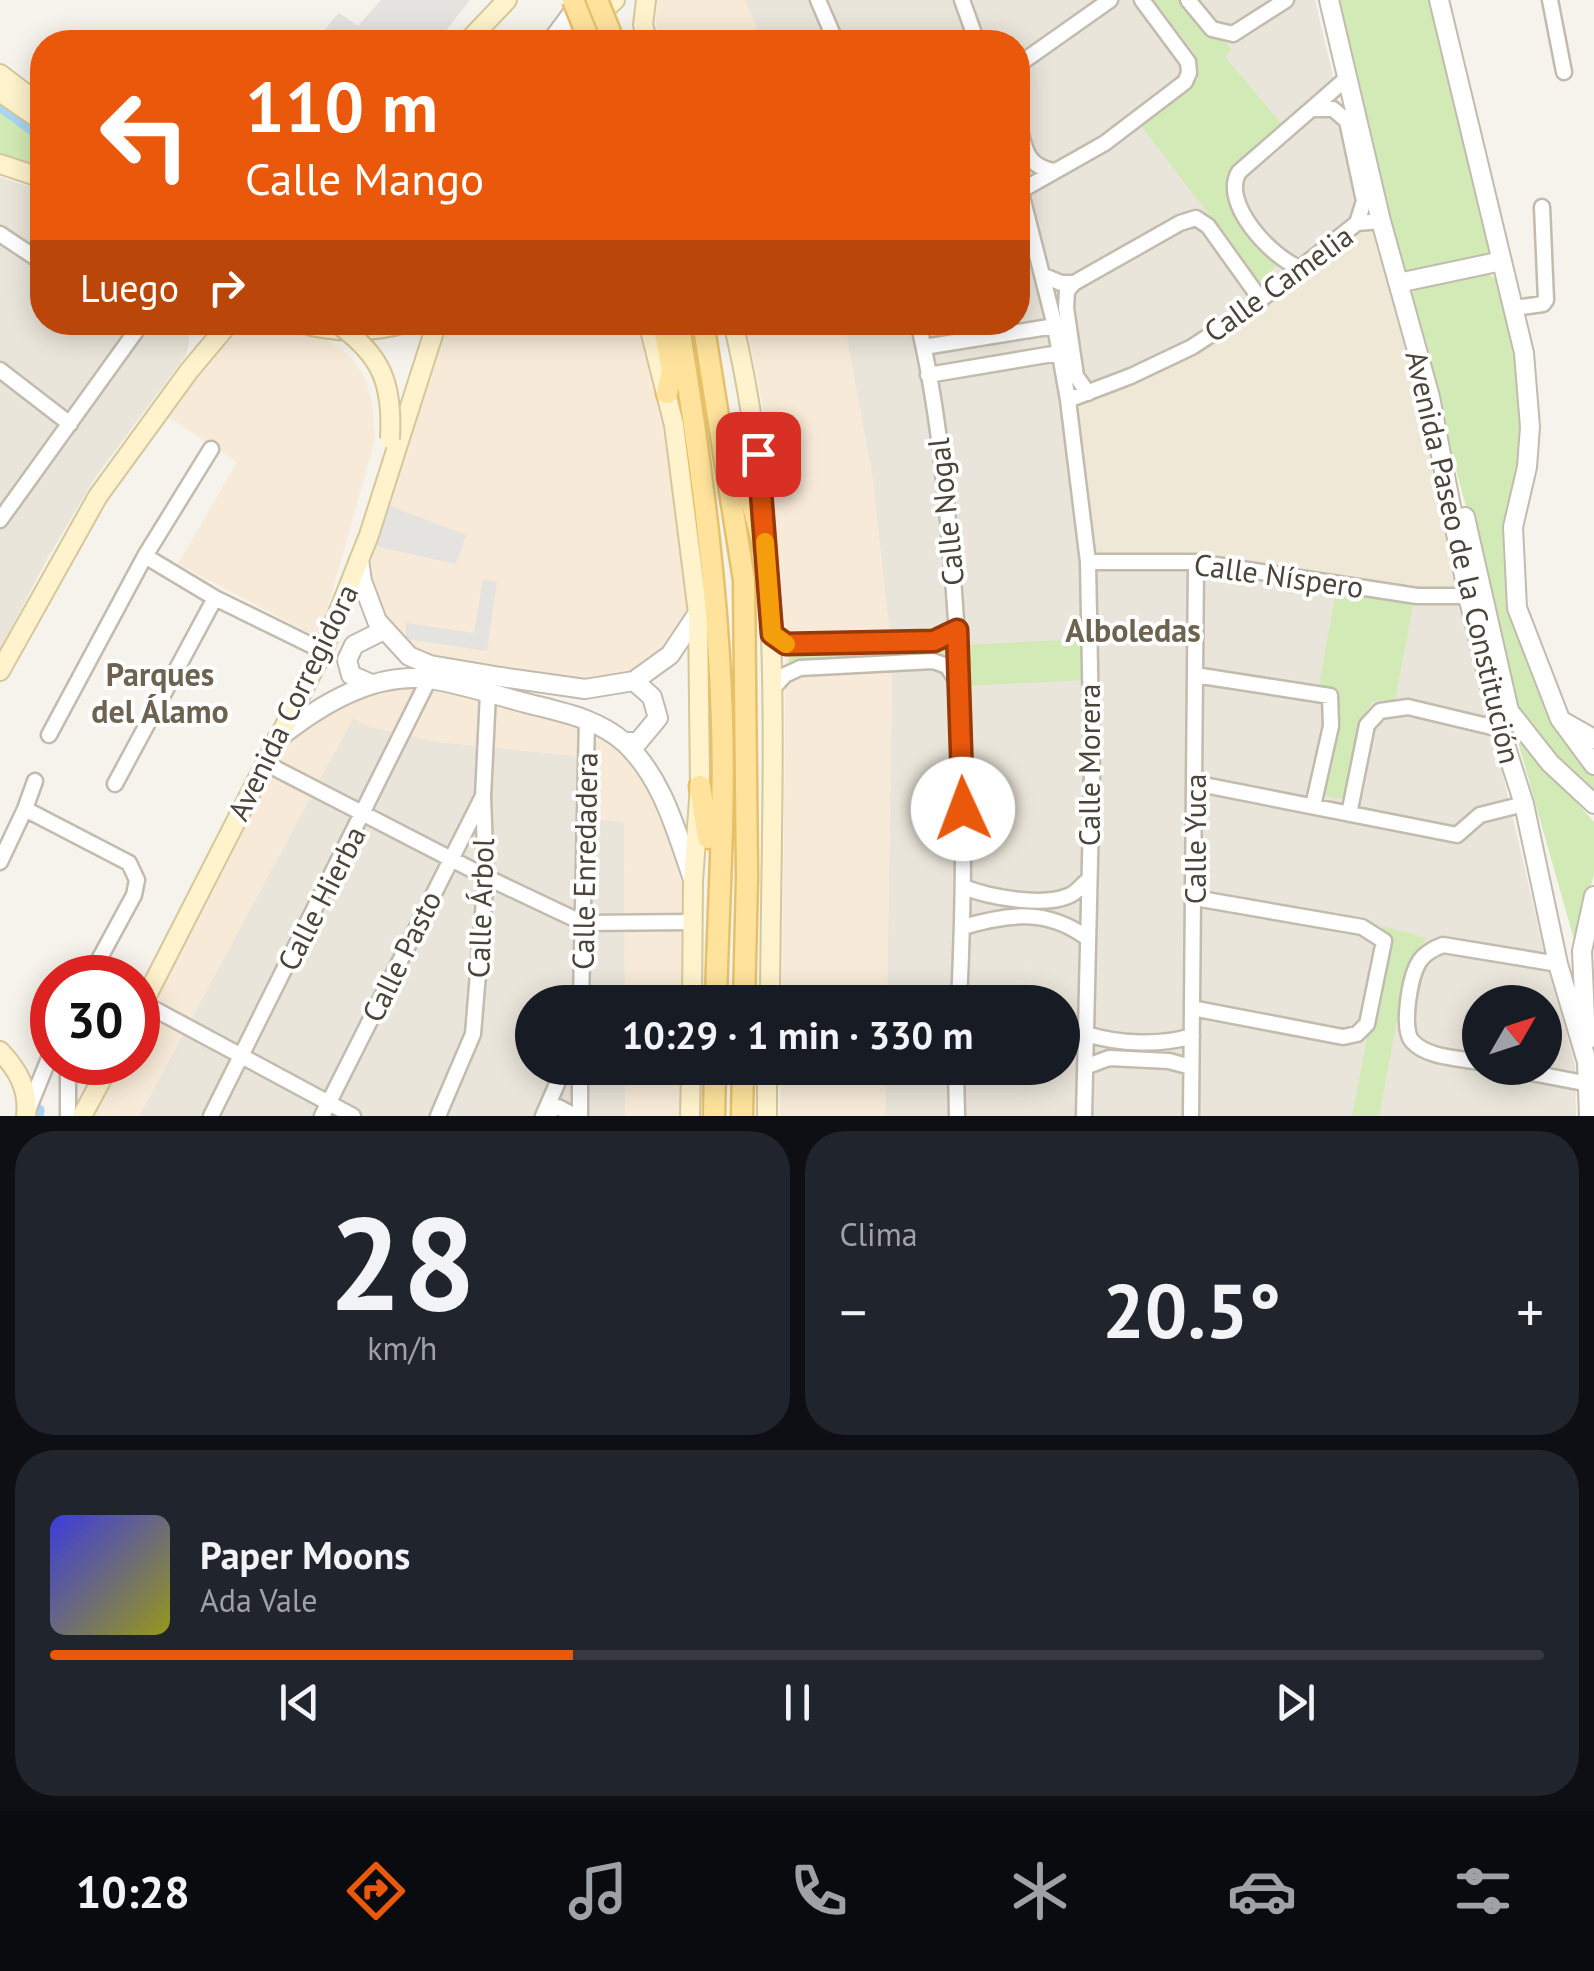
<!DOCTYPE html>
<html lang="es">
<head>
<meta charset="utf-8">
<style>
  body { margin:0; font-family:"PT Sans",sans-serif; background:#20242c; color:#f1f3f6; height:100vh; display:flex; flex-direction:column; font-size:38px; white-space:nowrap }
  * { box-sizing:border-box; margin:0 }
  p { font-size:32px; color:#9ea1a6 }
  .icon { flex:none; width:55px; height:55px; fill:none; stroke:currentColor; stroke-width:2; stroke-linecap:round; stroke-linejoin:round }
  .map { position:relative; height:1116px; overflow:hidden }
  .details { display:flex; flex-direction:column; gap:15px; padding:15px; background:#0d0f14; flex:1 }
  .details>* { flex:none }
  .banner { position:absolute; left:30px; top:30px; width:1000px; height:305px; border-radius:40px; box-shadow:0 5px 25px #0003; background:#ea580c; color:#fff; overflow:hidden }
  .needle { width:65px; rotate:51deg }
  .controls { position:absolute; left:1462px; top:985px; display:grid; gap:20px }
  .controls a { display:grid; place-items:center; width:100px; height:100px; border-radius:50%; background:#171b24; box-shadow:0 5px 25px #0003; font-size:50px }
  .speed { position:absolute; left:30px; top:955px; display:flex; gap:20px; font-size:50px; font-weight:700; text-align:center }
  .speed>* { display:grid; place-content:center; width:130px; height:130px; border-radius:50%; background:#171b24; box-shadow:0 5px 25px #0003; line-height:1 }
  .speed .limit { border:15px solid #d22; background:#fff; color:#111 }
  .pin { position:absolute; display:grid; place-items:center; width:85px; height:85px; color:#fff; margin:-42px; border-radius:20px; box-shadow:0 5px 15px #0006 }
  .me { position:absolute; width:110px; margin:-55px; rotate:358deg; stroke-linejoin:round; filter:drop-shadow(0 0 8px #0008) }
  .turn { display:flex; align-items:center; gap:35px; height:210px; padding:0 50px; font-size:45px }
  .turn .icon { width:130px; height:130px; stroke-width:2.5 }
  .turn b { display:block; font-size:70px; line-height:85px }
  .then { display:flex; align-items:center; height:95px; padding:0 50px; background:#0003; gap:20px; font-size:38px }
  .big { font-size:75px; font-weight:800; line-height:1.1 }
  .details .widget { flex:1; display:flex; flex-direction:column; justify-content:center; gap:15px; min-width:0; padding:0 35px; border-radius:40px; background:#20242c }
  .details .dial { align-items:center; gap:0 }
  .dial b { font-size:130px; line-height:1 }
  .song { display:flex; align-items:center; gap:30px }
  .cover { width:120px; height:120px; border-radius:15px; background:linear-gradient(135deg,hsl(240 70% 55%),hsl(60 70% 35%)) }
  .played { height:10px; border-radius:5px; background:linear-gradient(90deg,#ea580c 35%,#363941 35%) }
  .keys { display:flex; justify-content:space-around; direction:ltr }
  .heat { display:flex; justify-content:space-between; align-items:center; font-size:55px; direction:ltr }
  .details .tiles { flex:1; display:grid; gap:15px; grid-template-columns:1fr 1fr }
  .widget:last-child { grid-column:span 2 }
  .trip { position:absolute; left:515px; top:985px; width:565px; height:100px; border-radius:50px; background:#171b24; box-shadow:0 5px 25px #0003; font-weight:800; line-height:100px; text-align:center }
  .tab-bar { display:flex; height:160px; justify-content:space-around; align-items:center; background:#090b0e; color:#9ea1a6 }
  .tab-bar .icon { width:70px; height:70px }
  .tab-bar .active { color:#ea580c }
  .tab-bar b { font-size:45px; color:#f1f3f6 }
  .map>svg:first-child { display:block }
  .residential { fill:#eae5da; fill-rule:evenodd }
  .commercial { fill:#f7ead8 }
  .education { fill:#efe8d6 }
  .green { fill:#d2eab5 }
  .parking { fill:#e5e3e0 }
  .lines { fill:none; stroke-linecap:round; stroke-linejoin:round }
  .canal { stroke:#a9d4f2; stroke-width:11 }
  .minor-casing { stroke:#c2bbae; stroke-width:19 }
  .tertiary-casing { stroke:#c2bbae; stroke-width:22 }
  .secondary-casing { stroke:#d6c79b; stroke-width:22 }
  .primary-casing { stroke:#e6c16a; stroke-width:25 }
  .minor { stroke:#fff; stroke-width:14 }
  .tertiary { stroke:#fff; stroke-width:18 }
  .secondary { stroke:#fff3cd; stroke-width:18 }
  .primary { stroke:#ffe39c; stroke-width:20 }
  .secondary-bridge-casing { stroke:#d6c79b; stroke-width:22; stroke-linecap:butt }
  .primary-bridge-casing { stroke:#e6c16a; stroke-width:25; stroke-linecap:butt }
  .secondary-bridge { stroke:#fff3cd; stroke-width:18 }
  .primary-bridge { stroke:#ffe39c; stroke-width:20 }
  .route-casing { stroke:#983908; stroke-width:25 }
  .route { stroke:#ea580c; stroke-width:18 }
  .slow { stroke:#f59e0b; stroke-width:18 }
  .labels { text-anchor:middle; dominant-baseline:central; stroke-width:8; stroke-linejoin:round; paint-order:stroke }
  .street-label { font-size:30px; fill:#4b4439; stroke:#fff }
  .neighbourhood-label { font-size:32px; font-weight:bold; fill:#6e6250; stroke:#fff }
</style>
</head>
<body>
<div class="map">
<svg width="1594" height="1116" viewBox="0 0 1594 1116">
  <rect width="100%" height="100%" fill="#f6f3ec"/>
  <path class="residential" d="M 745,0 L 1315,0 L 1379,274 L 1402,346 L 1541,938 L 1575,1065 L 1576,1116 L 885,1116 L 886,1068 L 1062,1068 L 1062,1002 L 887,1002 L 892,678 L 890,636 L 872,475 L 844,323 L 1018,322 L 1018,42 L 762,42 ZM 1480,1002 L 1545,1002 L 1545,1068 L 1480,1068 Z
    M 0,177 L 42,191 L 42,322 L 191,323 L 187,354 L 95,478 L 45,563 L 0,650 Z
    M 353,718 L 371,727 L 438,742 L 590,757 L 624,821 L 625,1002 L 532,1002 L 532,1068 L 625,1068 L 625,1116 L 139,1116 Z"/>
  <path class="commercial" d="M 657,0 L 745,0 L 762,42 L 662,42 L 656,23 Z
    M 244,323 L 267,323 L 326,339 L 349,355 L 364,375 L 372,402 L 375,439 L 319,638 L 178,564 L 237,462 L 167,416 L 208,365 L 218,343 Z
    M 437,323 L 648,323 L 698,613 L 634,681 L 585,689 L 409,656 L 362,581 Z
    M 746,323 L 844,323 L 872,475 L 890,636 L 892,678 L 887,1002 L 782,1002 L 786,634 L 766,422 Z
    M 401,679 L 587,719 L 644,766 L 693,881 L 692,1002 L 625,1002 L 624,822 L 591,819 L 590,757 L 438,742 L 371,727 L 353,718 L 139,1116 L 82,1116 L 111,1063 L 138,1062 L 138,1013 L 277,739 L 308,715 Z
    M 625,1068 L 691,1068 L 690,1116 L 625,1116 Z
    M 781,1068 L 886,1068 L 885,1116 L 780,1116 Z"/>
  <path class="education" d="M 1358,220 L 1375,230 L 1422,397 L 1462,587 L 1415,595 L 1198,562 L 1099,554 L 1088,543 L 1073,407 L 1100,389 L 1195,341 Z"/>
  <path class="green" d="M 1154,0 L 1190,0 L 1232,50 L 1225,57 L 1285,128 L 1253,154 L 1227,183 L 1227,201 L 1277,265 L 1260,282 L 1140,124 L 1193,71 L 1196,55 Z
    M 1333,0 L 1432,0 L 1492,256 L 1402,277 Z
    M 0,107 L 42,138 L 42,171 L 0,158 Z
    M 1487,273 L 1496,279 C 1511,341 1527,404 1519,469 C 1516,496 1502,524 1503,552 C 1505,611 1567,715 1594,772 L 1594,799 L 1551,758 L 1516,706 L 1484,573 L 1409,296 L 1417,288 Z
    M 1338,581 L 1415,595 L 1395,700 L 1373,701 L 1359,722 L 1343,799 L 1318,795 L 1338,728 L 1340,693 L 1319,685 Z
    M 951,639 L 952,663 L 789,670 L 789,650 Z
    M 1081,639 L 1083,680 L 966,686 L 964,645 Z
    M 1516,735 L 1594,822 L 1594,874 L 1575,943 Z
    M 1382,926 L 1427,938 L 1408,963 L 1379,1116 L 1352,1116 L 1386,941 Z"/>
  <path class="parking" d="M 381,0 L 470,0 L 437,42 L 314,42 L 339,13 L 358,26 Z
    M 390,506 L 466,535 L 456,564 L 375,546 Z
    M 483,579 L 497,582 L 487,651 L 406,639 L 406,623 L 474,633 Z"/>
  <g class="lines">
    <path class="canal" d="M 0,106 L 42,137
      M 38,1116 L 39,1110"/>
    <defs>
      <path id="minor" d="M 818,0 L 836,42
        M 962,0 L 977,42
        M 1188,0 L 1212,29 L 1233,34 L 1286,0
        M 1550,0 L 1564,72
        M 1018,65 L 1110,0
        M 1313,109 L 1333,109 L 1347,121 L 1364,201 L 1357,223
        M 1018,122 C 1024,146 1026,168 1055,171
        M 1018,181 L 1055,326 L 1068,400 L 1088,562 L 1092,775 L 1084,1116
        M 1022,190 L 1105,143 L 1185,82 L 1189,73 L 1188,62 L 1142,0
        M 0,234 L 42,262
        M 1300,268 C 1272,258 1220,203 1239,172 L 1347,78
        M 1042,275 L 1061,283 L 1074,283 L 1180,223 L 1196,218 L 1208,226 L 1261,300
        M 1074,283 L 1067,291 L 1066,308 L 1076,376 L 1088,393
        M 1515,308 L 1543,304 L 1546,300 L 1542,207
        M 918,322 C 938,406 946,493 953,578 C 964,719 966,861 959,1002
        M 924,347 L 1055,326
        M 0,370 L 70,424
        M 928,375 L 1059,353
        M 1068,400 L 1131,376 L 1192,347 L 1245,312 L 1357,223 L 1381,221
        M 0,520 L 136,331 L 133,322
        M 145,556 L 215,598 L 323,651
        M 1088,562 L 1196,562 L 1417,596 L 1468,596
        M 772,635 L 786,644 L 934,641 L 957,630
        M 1195,675 L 1330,696 L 1331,726 L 1313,806
        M 772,689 L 785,675 L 800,668 L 933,661 L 947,666 L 958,683
        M 49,735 L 145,556 L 211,449
        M 265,763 L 486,877 L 583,923 L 693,922
        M 1194,783 L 1457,835 L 1480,815 L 1524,804
        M 115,784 L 215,598
        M 25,809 L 129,863 L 137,880 L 134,895 L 89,978
        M 1349,814 L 1367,725 L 1380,711 L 1408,707 L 1500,729
        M 0,862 L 25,809 L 35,781
        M 964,887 C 988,897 1043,907 1068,896 C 1075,894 1082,885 1087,881
        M 963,927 C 1008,914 1047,908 1087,938
        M 581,1002 L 587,719
        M 143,1003 L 353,1116
        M 1192,1008 L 1343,1037 L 1357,1034 L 1367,1024 L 1384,941 L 1362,927 L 1195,898
        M 1086,1034 C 1119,1044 1160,1046 1192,1036
        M 1480,1062 C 1459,1058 1427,1058 1412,1041 C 1401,1029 1410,978 1418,964 C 1422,955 1434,948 1443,945 L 1558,964
        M 1085,1067 L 1109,1058 L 1169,1061 L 1191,1067
        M 956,1068 L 957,1116
        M 1506,1068 L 1589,1084
        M 68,1075 L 107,1070
        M 28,1110 L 52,1051
        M 544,1114 L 558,1107 L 575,1116
        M 68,1116 L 68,1062
        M 211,1116 L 429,679
        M 322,1116 L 482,798
        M 438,1116 L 473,1034 L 486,877 L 483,797 L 488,693
        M 543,1116 L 564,1068
        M 580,1116 L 580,1068
        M 1191,1116 L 1196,562"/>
      <path id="tertiary" d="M 1329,0 L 1381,221 L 1430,397 L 1468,596 L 1500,729 L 1524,804 L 1558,964 L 1587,1062 L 1589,1116
        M 1439,0 L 1524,353 L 1530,427 L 1527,467 L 1513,527 L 1517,608 L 1560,719 L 1594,765
        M 551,42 L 582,0
        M 1398,283 L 1502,261
        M 1465,517 L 1509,711 L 1550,763 L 1594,804
        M 359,560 L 362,581 L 377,621 L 409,656 L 430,665 L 501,677 L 585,689 L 634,681 L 670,655 L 698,613
        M 371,684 L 351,675 L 347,660 L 354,645 L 382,631
        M 1564,722 L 1594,739
        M 277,739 C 320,705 372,672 430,679 C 462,684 495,695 526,703 C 561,712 597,718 625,743 C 663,779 676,831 693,879
        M 624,742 L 638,742 L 658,718 L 652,697 L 634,681
        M 1586,1041 L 1582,951 L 1594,896"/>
      <path id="secondary" d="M 646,0 L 643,25 L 648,42
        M 467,42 L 507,0
        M 569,42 L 615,0
        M 0,74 L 42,106
        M 0,92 L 42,121
        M 0,164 L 42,178
        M 298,322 C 335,334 373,333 409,322
        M 648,322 L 674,425 L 698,613 L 700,786 L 693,881 L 692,1002
        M 733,322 C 786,545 771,776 770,1002
        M 0,671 L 98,496 L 189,371 L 230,322
        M 138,1013 L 323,651 L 369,535 L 437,322
        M 0,1051 C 18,1070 29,1089 26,1116
        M 82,1116 L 111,1062
        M 690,1116 L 691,1068
        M 767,1116 L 767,1068"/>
      <path id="primary" d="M 663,322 L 672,371 L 667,393
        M 678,322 C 700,455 718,587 722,722 C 725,815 718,909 716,1002
        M 703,322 L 744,580 L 747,877 L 744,1002
        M 734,437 L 765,551
        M 700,786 L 708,838
        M 714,1116 L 715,1068
        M 742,1116 L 743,1068"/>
    </defs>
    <use href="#minor" class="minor-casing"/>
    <use href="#tertiary" class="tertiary-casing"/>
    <use href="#secondary" class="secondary-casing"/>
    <use href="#primary" class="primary-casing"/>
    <use href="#minor" class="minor"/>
    <use href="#tertiary" class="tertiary"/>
    <use href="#secondary" class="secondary"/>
    <use href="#primary" class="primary"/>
    <defs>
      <path id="secondary-bridge" d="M 335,322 C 382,355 393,383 390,439"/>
      <path id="primary-bridge" d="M 573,0 L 590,42
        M 597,0 L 614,42"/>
    </defs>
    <use href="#secondary-bridge" class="secondary-bridge-casing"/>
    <use href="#primary-bridge" class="primary-bridge-casing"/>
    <use href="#secondary-bridge" class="secondary-bridge"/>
    <use href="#primary-bridge" class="primary-bridge"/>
  </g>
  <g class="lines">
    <defs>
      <path id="route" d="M 758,454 L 772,634 L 786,644 L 934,641 L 957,630 L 963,809"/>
    </defs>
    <use href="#route" class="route-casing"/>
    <use href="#route" class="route"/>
    <path class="slow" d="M 765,542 L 772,634 L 786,644"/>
  </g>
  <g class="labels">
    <g class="street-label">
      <text transform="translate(1278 283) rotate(-36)">Calle Camelia</text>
      <text transform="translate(945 512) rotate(-96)">Calle Nogal</text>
      <text transform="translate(1464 557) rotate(77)">Avenida Paseo de la Constitución</text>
      <text transform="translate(1279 575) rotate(8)">Calle Níspero</text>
      <text transform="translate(292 702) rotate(-64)">Avenida Corregidora</text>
      <text transform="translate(1088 765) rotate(-90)">Calle Morera</text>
      <text transform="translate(1194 839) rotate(-90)">Calle Yuca</text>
      <text transform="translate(584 861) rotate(-89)">Calle Enredadera</text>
      <text transform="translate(321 898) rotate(-63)">Calle Hierba</text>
      <text transform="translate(480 908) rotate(-88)">Calle Árbol</text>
      <text transform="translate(401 956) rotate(-64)">Calle Pasto</text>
    </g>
    <g class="neighbourhood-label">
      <text x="1133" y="630">Alboledas</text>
      <text x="160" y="674">Parques<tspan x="160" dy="37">del Álamo</tspan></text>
    </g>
  </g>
</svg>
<div class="controls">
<a><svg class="needle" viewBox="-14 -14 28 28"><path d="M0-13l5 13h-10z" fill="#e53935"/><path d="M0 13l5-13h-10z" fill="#9ea1a6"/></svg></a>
</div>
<div class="speed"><div class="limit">30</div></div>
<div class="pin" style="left:758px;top:454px;background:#d93025"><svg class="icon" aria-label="arrive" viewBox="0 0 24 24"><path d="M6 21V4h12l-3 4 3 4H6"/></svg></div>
<svg class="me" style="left:963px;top:809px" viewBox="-20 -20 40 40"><circle r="19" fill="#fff"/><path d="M0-13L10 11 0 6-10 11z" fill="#ea580c"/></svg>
<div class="trip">10:29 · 1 min · 330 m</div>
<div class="banner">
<div class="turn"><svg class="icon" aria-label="left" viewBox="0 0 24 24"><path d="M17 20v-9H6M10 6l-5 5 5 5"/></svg><div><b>110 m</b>Calle Mango</div></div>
<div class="then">Luego<svg class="icon" aria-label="right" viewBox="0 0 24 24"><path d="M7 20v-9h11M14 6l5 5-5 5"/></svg></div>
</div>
</div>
<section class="details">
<div class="tiles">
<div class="widget dial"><b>28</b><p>km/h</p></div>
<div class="widget"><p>Clima</p>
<div class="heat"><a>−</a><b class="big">20.5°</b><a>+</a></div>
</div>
<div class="widget">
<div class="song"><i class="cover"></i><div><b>Paper Moons</b><p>Ada Vale</p></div></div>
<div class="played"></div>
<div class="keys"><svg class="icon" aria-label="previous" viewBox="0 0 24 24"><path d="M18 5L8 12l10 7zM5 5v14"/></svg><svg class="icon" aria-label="pause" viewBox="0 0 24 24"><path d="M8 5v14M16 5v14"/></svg><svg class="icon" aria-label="next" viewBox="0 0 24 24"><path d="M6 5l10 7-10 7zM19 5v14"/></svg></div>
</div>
</div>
</section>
<nav class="tab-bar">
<b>10:28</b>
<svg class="icon active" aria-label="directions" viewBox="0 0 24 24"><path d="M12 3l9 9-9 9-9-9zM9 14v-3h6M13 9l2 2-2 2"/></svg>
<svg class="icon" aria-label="music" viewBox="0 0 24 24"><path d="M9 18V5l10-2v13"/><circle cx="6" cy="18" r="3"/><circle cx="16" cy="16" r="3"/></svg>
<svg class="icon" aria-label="phone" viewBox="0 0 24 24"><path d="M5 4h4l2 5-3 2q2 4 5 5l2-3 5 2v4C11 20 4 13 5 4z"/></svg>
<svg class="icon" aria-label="climate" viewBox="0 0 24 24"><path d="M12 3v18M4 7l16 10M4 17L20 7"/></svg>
<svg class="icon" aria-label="car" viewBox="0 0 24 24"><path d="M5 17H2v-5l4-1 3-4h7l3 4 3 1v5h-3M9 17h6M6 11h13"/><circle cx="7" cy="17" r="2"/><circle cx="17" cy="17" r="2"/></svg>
<svg class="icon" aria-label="filters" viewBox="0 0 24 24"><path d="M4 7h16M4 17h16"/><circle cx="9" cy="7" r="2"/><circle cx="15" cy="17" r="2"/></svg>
</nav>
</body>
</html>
